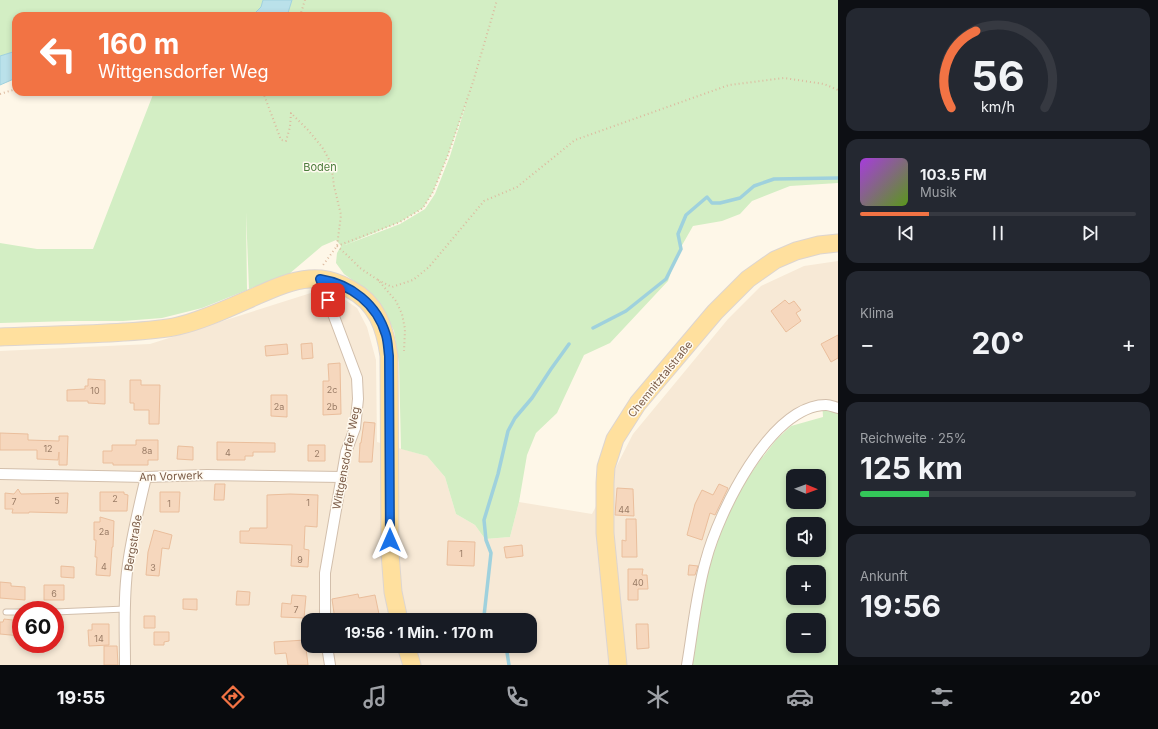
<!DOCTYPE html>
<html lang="de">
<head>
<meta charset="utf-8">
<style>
  body { margin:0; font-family:Inter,sans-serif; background:#242831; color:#f1f3f6; height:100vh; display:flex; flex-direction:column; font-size:15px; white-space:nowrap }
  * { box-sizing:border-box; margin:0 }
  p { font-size:13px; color:#9ea1a6 }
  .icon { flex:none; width:22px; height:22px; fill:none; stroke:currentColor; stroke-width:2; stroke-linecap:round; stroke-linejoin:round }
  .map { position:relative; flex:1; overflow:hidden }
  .drawer { display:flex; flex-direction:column; gap:8px; padding:8px; background:#0d0f14; width:320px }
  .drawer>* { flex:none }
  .top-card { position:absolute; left:12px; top:12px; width:380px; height:84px; border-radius:12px; box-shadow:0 2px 6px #0003; background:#f27344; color:#fff; overflow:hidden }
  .needle { width:26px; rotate:91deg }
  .buttons { position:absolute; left:786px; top:469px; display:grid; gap:8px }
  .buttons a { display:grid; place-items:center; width:40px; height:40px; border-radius:8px; background:#171b24; box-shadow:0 2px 6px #0003; font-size:20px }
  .speed { position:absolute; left:12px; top:601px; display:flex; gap:8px; font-size:20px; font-weight:700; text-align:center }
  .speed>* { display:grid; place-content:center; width:52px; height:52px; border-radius:50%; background:#171b24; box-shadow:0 2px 6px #0003; line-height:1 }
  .speed .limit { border:6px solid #d22; background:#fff; color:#111 }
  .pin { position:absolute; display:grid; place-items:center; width:34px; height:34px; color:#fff; margin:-17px; border-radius:8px; box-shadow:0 2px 6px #0006 }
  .me { position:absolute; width:44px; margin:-22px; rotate:0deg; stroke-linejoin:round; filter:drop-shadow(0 0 3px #0008) }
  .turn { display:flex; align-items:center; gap:14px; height:84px; padding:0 20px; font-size:18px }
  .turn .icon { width:52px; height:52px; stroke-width:2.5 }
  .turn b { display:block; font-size:28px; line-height:34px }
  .big { font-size:30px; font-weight:700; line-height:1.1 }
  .drawer .widget { flex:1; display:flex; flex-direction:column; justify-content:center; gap:6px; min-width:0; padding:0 14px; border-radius:12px; background:#242831 }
  .drawer .dial { align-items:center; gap:0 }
  .dial svg { height:104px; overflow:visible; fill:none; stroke:#363941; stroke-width:7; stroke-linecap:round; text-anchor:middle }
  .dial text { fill:#f1f3f6; stroke:none }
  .song { display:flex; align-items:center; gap:12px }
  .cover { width:48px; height:48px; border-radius:6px; background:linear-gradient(135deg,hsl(280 70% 55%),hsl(90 70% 35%)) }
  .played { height:4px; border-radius:2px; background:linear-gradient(90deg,#f27344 25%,#363941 25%) }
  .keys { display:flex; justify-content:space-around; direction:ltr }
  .heat { display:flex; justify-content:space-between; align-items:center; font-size:22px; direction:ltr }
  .charge { height:6px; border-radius:3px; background:linear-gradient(90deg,#34c759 25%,#363941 0) }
  .trip { position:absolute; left:301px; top:613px; width:236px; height:40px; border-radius:12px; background:#171b24; box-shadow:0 2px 6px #0003; font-weight:700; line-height:40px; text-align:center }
  .tabs { display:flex; height:64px; justify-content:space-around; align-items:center; background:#090b0e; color:#9ea1a6 }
  .tabs .icon { width:28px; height:28px }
  .tabs .on { color:#f27344 }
  .tabs b { font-size:18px; color:#f1f3f6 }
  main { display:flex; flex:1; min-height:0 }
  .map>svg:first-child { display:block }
  .residential { fill:#f7e9d6; fill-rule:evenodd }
  .green { fill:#d3eec4; fill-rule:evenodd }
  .water { fill:#bae1ea; stroke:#9fd1dd }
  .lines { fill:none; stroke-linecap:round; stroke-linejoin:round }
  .stream { stroke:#9fd1dd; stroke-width:3.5 }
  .building { fill:#f6d7bd; stroke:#eabe9c }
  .service-casing { stroke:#d2bfac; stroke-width:7 }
  .minor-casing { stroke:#d2bfac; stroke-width:12 }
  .primary-casing { stroke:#ddd5d0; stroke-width:19 }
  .path { stroke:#dcba9f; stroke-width:2; stroke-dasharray:1 3; stroke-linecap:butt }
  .service { stroke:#fff; stroke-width:5 }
  .minor { stroke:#fff; stroke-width:10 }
  .primary { stroke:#ffe09e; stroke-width:17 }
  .route-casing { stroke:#114b97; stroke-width:10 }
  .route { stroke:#1a73e8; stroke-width:7 }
  .labels { text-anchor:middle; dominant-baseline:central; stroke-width:3; stroke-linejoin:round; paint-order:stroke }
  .number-label { font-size:9px; fill:#9a7c66 }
  .park-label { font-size:11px; fill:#4c7c3c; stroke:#fffaf0 }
  .street-label { font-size:11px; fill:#7c5d49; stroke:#fffaf0 }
</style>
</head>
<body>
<main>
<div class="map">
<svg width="838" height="665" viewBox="0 0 838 665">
  <rect width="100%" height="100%" fill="#fef7e8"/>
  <path class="residential" d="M 838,261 L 838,402 L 822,400 L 812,402 L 794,411 L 777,424 L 753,453 L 732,484 L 715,519 L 702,564 L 684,665 L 0,665 L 0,351 L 150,344 L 314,292 L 338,295 L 357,308 L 367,327 L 376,360 L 377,442 L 427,456 L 445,477 L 456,514 L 475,525 L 485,539 L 510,537 L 519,502 L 592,514 L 633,434 L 728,319 L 761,286 L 804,266 ZM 21,610 L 55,610 L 55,644 L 21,644 ZM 308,620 L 530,620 L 530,646 L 308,646 Z"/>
  <path class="green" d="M 0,0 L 263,0 L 261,7 L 252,16 L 16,16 L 16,51 L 0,56 Z
    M 292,0 L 838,0 L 838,183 L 790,186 L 752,201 L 740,214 L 722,221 L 693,226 L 677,254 L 668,281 L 610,343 L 584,355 L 557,413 L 536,433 L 527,455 L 519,502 L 510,537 L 485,539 L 475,525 L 456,514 L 445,477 L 427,456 L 401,449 L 399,363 L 394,331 L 379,302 L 355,282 L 344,274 L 336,263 L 337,253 L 341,246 L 336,240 L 322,246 L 289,274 L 249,289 L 246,212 L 247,290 L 202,308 L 162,318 L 123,321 L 73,321 L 0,323 L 0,243 L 37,249 L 93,249 L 154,92 L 388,92 L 388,16 L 287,16 ZM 467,101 L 450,156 L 435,194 L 425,209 L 400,224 L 345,245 L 400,222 L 423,208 L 433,192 L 448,155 Z
    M 822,400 L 838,402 L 838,665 L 690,665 L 705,578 L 723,520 L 741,488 L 758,463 L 776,440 L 791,426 L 823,417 ZM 793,476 L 819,476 L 819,502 L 793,502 ZM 793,524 L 819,524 L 819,550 L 793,550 ZM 793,572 L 819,572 L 819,598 L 793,598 ZM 793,620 L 819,620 L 819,646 L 793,646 Z"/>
  <path class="water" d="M 263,0 L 292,0 L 287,16 L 252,16 L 261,7 Z
    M 16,51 L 16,78 L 0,85 L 0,56 Z"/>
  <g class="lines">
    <path class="stream" d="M 593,328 L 626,311 L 666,279 L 681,249 L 678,234 L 686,215 L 707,197 L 712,203 L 720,203 L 740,198 L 754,186 L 774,179 L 838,178
      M 486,620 L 484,616 L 491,553 L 486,540 L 484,520 L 498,474 L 508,431 L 515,418 L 532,398 L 551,369 L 569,344
      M 506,646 L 509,665"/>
  </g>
  <path class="building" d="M 785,300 L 789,304 L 794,301 L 801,310 L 796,313 L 801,321 L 786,332 L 771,311 Z
    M 838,335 L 838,358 L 831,362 L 821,344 Z
    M 312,343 L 313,358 L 302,359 L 301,344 Z
    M 287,344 L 288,354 L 266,356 L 265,346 Z
    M 340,363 L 341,414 L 323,415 L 323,381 L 329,381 L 328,364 Z
    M 88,379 L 105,380 L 105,404 L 88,403 L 88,401 L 67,401 L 67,390 L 85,389 L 85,386 L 88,386 Z
    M 130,380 L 141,380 L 141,385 L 160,385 L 159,424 L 149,424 L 149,410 L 134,410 L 134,403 L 130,403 Z
    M 271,395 L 287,395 L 287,417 L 271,416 Z
    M 364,422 L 375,423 L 372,462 L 359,462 L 360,443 L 361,443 Z
    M 0,433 L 28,434 L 28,440 L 59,441 L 59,436 L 68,436 L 67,465 L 59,465 L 59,452 L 58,460 L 37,459 L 37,450 L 0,450 Z
    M 136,440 L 158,440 L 158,460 L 148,460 L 148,465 L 113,465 L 113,463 L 103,463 L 103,451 L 112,451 L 112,445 L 136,445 Z
    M 217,442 L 275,443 L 275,452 L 253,452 L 253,456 L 245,456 L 245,460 L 217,460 Z
    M 308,445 L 325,445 L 325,461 L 308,461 Z
    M 178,446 L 193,447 L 193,460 L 177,459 Z
    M 215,484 L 225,484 L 224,500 L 214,500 Z
    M 719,484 L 728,488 L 715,515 L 710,513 L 702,540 L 687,535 L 695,504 L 702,490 L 713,495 Z
    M 617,488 L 633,489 L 634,516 L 615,515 Z
    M 18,489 L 21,494 L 68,493 L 67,513 L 29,512 L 29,513 L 12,513 L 13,509 L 5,509 L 5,493 L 14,494 Z
    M 100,492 L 124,492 L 124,494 L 128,495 L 127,511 L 100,511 Z
    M 160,492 L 180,492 L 179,512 L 160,512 Z
    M 290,494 L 318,495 L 317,527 L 305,526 L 304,549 L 309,550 L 308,567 L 291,566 L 292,545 L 240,543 L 240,531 L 249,531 L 250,528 L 267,528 L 267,495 Z
    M 100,517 L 114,521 L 113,547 L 112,547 L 110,576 L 96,575 L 97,557 L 95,557 L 96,540 L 94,540 L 94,522 L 100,522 Z
    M 626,519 L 636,519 L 637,557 L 622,557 L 622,540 L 626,541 Z
    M 154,530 L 172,535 L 169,549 L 162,548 L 159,576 L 146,575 L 148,552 Z
    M 448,541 L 475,542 L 474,566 L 447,565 Z
    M 522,545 L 523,556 L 506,558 L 504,547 Z
    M 689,565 L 698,566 L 695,575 L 688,575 Z
    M 61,566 L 74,567 L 74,578 L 61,577 Z
    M 628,569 L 643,569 L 642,575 L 647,575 L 648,589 L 638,589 L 638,600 L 628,600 Z
    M 0,582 L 11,583 L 11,586 L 25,587 L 25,600 L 0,598 Z
    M 44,585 L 64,585 L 64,600 L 44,600 Z
    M 237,591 L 250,592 L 249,605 L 236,605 Z
    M 358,594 L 359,598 L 375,595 L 380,619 L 373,620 L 335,620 L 332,599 Z
    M 292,595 L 306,596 L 304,618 L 281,617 L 282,603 L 291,604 Z
    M 183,599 L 197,599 L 197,610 L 183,609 Z
    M 144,616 L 155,616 L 155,628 L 144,628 Z
    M 4,619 L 21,621 L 21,636 L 0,634 L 0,622 L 3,622 Z
    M 92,624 L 109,624 L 109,645 L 89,646 L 88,630 L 92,630 Z
    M 636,624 L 648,624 L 649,648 L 637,649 Z
    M 154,632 L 169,632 L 169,641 L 164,642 L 164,645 L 154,645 Z
    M 305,640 L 308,665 L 288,665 L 286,653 L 275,654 L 274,642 Z
    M 104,646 L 117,646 L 118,665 L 104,665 Z"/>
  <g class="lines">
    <defs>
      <path id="service" d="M 6,612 L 21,612
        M 55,612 L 125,609"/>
      <path id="minor" d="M 320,279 L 357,378 L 358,399 L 355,428 L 346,452 L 325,573 L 325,620
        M 0,474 L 146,477 L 207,475 L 342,477
        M 327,646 L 330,665
        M 125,665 C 125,632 123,597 128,564 C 132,535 139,506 146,477
        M 687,665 C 693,630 696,594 706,560 C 718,514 770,405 826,405 C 830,405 834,407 838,408"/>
      <path id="primary" d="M 0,337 C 41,335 83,335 124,332 C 142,331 161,330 178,326 C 205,320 237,304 263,293 C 281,285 301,277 321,279 C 331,280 341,284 350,289 C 377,303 385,328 389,356 L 390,553 L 393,592 L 399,620
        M 406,646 L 412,665
        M 618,665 L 605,533 L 605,483 L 606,467 L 615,439 L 638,403 L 715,312 L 748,279 L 775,260 L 796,251 L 819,245 L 838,243"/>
    </defs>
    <use href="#service" class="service-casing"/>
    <use href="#minor" class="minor-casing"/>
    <use href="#primary" class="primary-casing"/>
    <path class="path" d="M 300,16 L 305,0
      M 263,92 L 281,140 L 286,141 L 290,127 L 291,113 L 308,130 L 322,147 L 331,163 L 334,186 L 341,215 L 337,246 L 323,265
      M 0,94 L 16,89
      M 337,246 L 400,222 L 423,208 L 433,192 L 448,155 L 473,82 L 497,0
      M 337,246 L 349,257 L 360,268 L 378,280 L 396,301 L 402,314 L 405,329 L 404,351
      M 378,280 L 392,287 L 413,280 L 429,267 L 484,201 L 517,187 L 575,140 L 729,85 L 784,78 L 824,84 L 838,90"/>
    <use href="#service" class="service"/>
    <use href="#minor" class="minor"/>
    <use href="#primary" class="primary"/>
  </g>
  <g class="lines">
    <defs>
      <path id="route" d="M 328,300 L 320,279 C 351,284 377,304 386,335 C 388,342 388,349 389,356 L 390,540"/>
    </defs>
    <use href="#route" class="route-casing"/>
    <use href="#route" class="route"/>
  </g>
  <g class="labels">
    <g class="number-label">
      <text x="332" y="389">2c</text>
      <text x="95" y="390">10</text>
      <text x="279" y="406">2a</text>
      <text x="332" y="406">2b</text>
      <text x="48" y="448">12</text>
      <text x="147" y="450">8a</text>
      <text x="228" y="452">4</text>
      <text x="317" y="453">2</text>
      <text x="115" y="498">2</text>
      <text x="57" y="500">5</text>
      <text x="14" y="501">7</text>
      <text x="308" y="502">1</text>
      <text x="169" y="503">1</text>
      <text x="624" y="509">44</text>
      <text x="104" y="531">2a</text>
      <text x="461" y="553">1</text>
      <text x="300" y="559">9</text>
      <text x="104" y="566">4</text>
      <text x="153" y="567">3</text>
      <text x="638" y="582">40</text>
      <text x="54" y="593">6</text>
      <text x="296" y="609">7</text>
      <text x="99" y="638">14</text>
    </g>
    <g class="park-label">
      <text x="320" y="167">Boden</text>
    </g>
    <g class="street-label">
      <text transform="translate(660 379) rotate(-51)">Chemnitztalstraße</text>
      <text transform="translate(346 458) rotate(-79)">Wittgensdorfer Weg</text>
      <text transform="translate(171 476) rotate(-2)">Am Vorwerk</text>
      <text transform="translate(133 543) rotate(-80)">Bergstraße</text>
    </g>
  </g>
</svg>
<div class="buttons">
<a><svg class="needle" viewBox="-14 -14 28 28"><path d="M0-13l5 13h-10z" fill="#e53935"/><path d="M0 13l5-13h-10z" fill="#9ea1a6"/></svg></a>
<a><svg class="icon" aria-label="sound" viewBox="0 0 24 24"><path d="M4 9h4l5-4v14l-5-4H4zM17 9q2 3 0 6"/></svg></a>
<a>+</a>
<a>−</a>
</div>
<div class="speed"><div class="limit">60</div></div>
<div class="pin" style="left:328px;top:300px;background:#d93025"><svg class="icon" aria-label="arrive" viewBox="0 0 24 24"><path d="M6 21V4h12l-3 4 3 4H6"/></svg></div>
<svg class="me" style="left:390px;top:540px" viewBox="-20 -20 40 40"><path d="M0-17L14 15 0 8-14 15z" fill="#1a73e8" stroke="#fff" stroke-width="4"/></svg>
<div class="trip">19:56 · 1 Min. · 170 m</div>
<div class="top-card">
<div class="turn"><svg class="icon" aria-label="left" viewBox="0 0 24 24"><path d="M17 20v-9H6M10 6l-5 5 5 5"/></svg><div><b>160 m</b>Wittgensdorfer Weg</div></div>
</div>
</div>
<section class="drawer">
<div class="widget dial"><svg viewBox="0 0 100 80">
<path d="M14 69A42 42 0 1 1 86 69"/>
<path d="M14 69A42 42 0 0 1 33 10" stroke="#f27344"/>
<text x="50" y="56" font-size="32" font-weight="700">56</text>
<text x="50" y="72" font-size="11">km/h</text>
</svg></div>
<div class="widget">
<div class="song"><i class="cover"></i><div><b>103.5 FM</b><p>Musik</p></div></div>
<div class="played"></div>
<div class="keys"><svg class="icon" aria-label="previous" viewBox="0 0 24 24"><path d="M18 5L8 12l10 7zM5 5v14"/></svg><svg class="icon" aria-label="pause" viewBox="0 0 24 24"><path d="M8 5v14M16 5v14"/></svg><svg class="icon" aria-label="next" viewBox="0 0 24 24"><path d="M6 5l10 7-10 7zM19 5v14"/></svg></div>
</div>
<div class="widget"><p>Klima</p>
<div class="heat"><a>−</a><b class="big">20°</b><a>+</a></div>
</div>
<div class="widget"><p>Reichweite · 25%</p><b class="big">125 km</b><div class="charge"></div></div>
<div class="widget"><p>Ankunft</p><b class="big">19:56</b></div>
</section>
</main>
<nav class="tabs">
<b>19:55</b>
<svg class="icon on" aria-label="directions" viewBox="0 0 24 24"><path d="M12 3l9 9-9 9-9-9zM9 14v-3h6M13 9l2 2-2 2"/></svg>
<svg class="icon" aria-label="music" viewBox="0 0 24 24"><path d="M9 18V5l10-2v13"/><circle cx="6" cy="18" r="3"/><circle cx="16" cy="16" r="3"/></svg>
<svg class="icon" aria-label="phone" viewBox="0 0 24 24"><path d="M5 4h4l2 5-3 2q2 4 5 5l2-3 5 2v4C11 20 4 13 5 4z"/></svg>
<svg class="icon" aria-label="climate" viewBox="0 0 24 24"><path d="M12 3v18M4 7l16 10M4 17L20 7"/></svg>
<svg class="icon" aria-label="car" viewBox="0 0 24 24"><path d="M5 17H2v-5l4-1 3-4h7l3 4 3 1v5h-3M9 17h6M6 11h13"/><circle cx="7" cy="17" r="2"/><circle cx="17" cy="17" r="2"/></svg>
<svg class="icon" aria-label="filters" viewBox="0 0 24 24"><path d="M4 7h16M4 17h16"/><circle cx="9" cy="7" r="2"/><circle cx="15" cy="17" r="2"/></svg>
<b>20°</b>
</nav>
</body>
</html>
